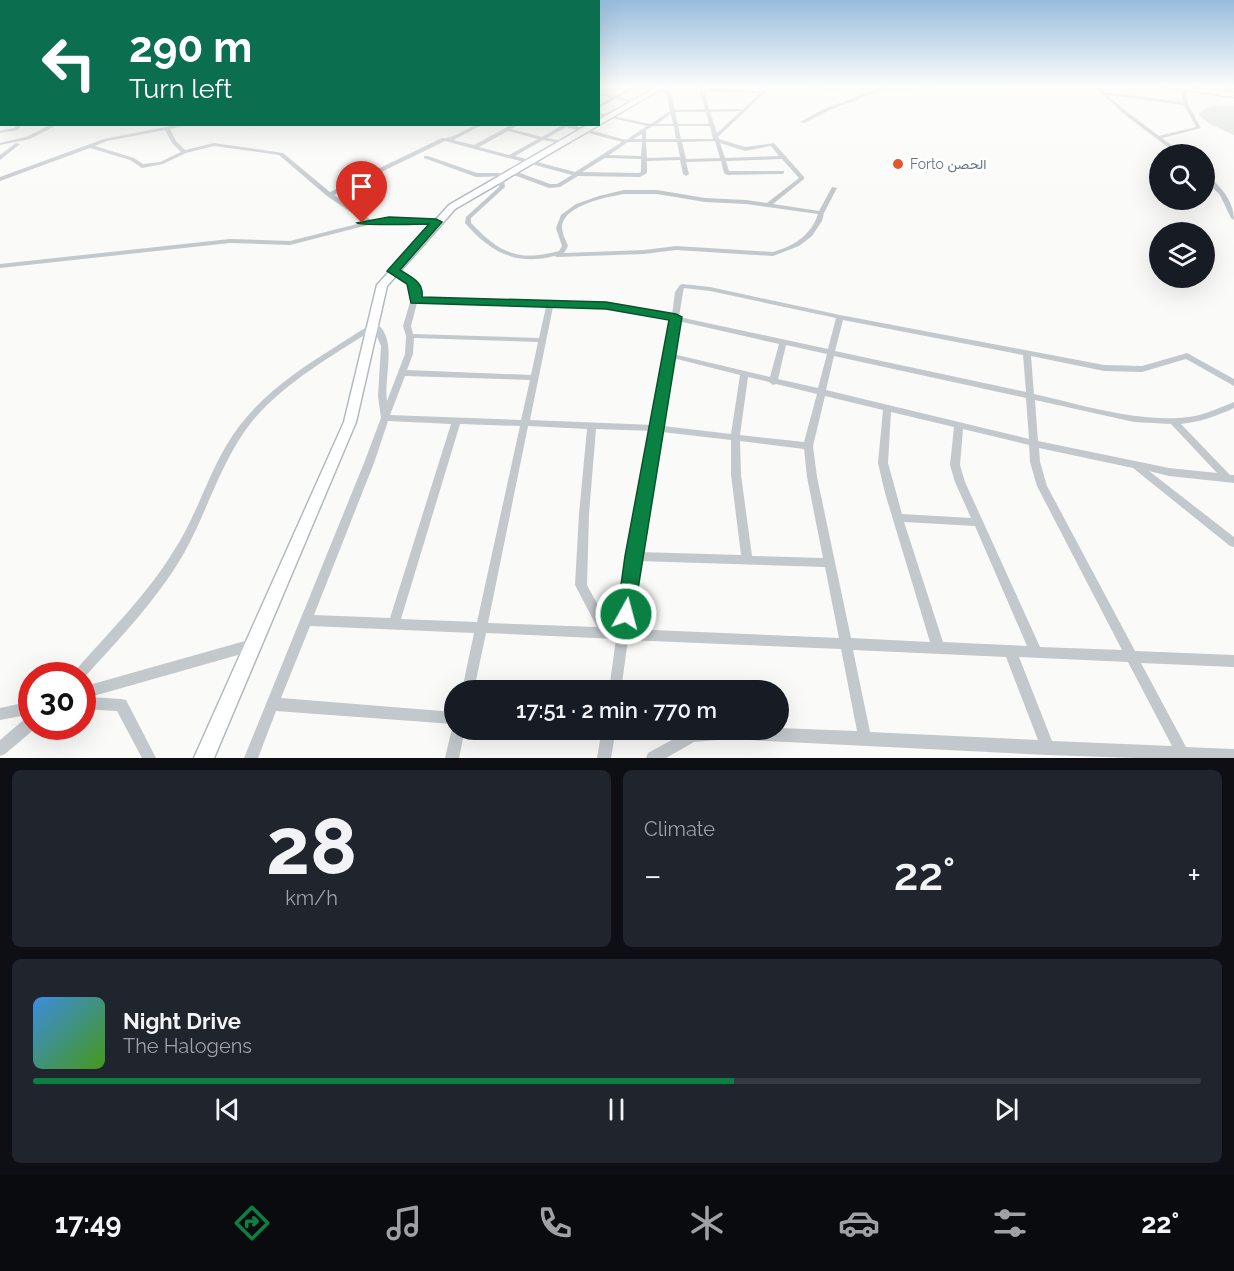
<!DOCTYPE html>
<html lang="en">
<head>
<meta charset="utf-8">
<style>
  body { margin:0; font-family:Raleway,Vazirmatn,sans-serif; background:#20242c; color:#f1f3f6; height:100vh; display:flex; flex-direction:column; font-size:22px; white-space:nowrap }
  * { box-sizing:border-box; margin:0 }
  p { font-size:20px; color:#9ea1a6 }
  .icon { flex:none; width:33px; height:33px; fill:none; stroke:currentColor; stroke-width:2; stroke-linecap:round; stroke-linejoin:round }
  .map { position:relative; height:758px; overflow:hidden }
  .details { display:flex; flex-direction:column; gap:12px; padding:12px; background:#0d0f14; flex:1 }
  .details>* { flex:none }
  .hud { position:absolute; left:0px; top:0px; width:600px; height:126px; box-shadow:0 6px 24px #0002; background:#0b6e4f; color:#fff; overflow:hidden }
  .controls { position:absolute; left:1149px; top:144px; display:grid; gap:12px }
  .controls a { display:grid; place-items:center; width:66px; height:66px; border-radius:50%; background:#171b24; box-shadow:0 6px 24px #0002; font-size:30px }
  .speed { position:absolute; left:18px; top:662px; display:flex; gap:12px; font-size:30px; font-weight:700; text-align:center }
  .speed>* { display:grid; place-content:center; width:78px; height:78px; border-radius:50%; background:#171b24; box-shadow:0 6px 24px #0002; line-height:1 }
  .speed .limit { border:9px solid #d22; background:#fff; color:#111 }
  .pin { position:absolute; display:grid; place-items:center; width:51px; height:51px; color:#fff; margin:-62px -26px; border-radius:50% 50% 50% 0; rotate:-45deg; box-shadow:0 0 6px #0007 }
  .pin .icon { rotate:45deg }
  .me { position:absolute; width:66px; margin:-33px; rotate:7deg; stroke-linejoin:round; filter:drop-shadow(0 0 4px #0008) }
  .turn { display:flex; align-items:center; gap:21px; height:126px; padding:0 30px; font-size:27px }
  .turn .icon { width:78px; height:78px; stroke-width:2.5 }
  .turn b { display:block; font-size:42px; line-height:51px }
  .big { font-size:45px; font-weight:600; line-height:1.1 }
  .details .widget { flex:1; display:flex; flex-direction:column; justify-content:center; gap:9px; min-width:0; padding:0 21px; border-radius:9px; background:#20242c }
  .details .dial { align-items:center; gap:0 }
  .dial b { font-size:78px; line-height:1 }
  .song { display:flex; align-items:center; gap:18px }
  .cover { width:72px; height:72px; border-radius:9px; background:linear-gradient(135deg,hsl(210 70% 55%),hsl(100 70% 35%)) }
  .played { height:6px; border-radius:3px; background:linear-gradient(90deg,#0b8043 60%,#363941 60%) }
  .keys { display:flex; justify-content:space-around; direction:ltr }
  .heat { display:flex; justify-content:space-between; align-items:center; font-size:33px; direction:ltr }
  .details .tiles { flex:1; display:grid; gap:12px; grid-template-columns:1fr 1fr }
  .widget:last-child { grid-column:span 2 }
  .trip { position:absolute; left:444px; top:680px; width:345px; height:60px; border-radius:30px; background:#171b24; box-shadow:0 6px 24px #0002; font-weight:600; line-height:60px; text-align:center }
  .dock { display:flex; height:96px; justify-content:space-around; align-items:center; background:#090b0e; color:#9ea1a6 }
  .dock .icon { width:42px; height:42px }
  .dock .current { color:#0b8043 }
  .dock b { font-size:27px; color:#f1f3f6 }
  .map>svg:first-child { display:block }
  .green { fill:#dadfd7 }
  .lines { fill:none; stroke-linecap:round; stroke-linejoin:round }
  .secondary-casing { stroke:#b3babf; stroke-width:3 }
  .highway-casing { stroke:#b4b9bd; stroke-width:3 }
  .street { fill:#c3c8cc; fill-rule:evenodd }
  .secondary { fill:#fff; fill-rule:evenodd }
  .highway { fill:#fff; fill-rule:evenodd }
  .route { fill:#0b8043; stroke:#07532c; stroke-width:1.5 }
  .poi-dot { fill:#e4572e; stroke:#fff; stroke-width:2 }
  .labels { text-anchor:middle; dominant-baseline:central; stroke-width:6; stroke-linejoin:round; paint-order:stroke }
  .far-poi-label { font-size:14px; fill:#657683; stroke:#fff; text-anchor:start }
</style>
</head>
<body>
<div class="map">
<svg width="1234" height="758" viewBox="0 0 1234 758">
  <rect width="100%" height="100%" fill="#fafaf8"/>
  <path class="green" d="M 1213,106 L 1234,106 L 1234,135 L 1208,123 L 1198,114 L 1206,108 Z"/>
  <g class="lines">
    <defs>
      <path id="secondary" d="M 659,86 L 666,86 L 455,209 L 387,286 L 356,422 L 214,758 L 194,758 L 344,422 L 377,285 L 449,205 L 589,124 L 598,124 L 598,120 Z"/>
      <path id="highway" d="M 1159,86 L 1178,86 L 1234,93 L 1234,97 Z"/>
    </defs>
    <use href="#secondary" class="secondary-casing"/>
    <use href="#highway" class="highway-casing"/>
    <path class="street" d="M 629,86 L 639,86 L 656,90 L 654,91 L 636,88 L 619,97 L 636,101 L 636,103 L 616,99 L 598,108 L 598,105 L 611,98 L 598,95 L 598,93 L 615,96 L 631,87 Z
      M 698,86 L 702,86 L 703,89 L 762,91 L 768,86 L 772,86 L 718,137 L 719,139 L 745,147 L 774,143 L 804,177 L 804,179 L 773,204 L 819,211 L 832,187 L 837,188 L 824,213 L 822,221 L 812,236 L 799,246 L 773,256 L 676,250 L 644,254 L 557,257 L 554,256 C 516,266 490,252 465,223 L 466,217 L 499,187 L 499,178 L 504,179 L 505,187 L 471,218 L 471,223 C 500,253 517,262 559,251 L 562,246 L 556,228 L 561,215 L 576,204 L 599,196 L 624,190 L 657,190 L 705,198 L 746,200 L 767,203 L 799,178 L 782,159 L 726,161 L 729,171 L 784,171 L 784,173 L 782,174 L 727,175 L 724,173 L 721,161 L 686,162 L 689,174 L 686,176 L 683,174 L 680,160 L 647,161 L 647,173 L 640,177 L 578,176 L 560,187 L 549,188 L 511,174 L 509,176 L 476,177 L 424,158 L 424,156 L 428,156 L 477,173 L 510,173 L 512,170 L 550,184 L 557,184 L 572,175 L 445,141 L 334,195 L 371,220 L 376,219 L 436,220 L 438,221 L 438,223 L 376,223 L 290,245 L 230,243 L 0,268 L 0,264 L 230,239 L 290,241 L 365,222 L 327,196 L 279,155 L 214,146 L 186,153 L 163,164 L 142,168 L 130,160 L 90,148 L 0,181 L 0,177 L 104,139 L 181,124 L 193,124 L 170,129 L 176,141 L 185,150 L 214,143 L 283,153 L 330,192 L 442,138 C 457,139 469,124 484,124 L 453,140 L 474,145 L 513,124 L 520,124 L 511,129 L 542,137 L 561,126 L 557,124 L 568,124 L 626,140 L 647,126 L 598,115 L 598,113 L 651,124 L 670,111 L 667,94 L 657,89 L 658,87 L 671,92 L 675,110 L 705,109 ZM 704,91 L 760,93 L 743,109 L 709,109 ZM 741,111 L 717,133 L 710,112 ZM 675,112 L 706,112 L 709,124 L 678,124 ZM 671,114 L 673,124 L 657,124 ZM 653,126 L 674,126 L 676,139 L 646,139 L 646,130 ZM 678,126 L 710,126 L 713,139 L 681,139 ZM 566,127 L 622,142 L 575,172 L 515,156 L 543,140 L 565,144 L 565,142 L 547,138 ZM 165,130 L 172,143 L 181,152 L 160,162 L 143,164 L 134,158 L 95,146 L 107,141 ZM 508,131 L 538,139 L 509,155 L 479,147 ZM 642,134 L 642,139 L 633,139 ZM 715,141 L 720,158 L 686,159 L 682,142 ZM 628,142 L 642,142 L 641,156 L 609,155 ZM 646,142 L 677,142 L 680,157 L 647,158 ZM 720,143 L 745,151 L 771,146 L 779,156 L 725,158 ZM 605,158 L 641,159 L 641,172 L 639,173 L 582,172 ZM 624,194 L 657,194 L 705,202 L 746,204 L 818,214 C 811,236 793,246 773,252 L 676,246 L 644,250 L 564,253 L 568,246 C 566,241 562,233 562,227 C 563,205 607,197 624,194 Z
      M 800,86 C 810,85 820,88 830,88 C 836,89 842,86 849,86 L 833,91 Z
      M 886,86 L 891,86 L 886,89 L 950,86 L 948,87 L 884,91 L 882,90 L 828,111 L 804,123 L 800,122 L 824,109 Z
      M 1094,86 L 1098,86 L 1104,92 L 1183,102 L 1181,88 L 1184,87 L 1188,104 L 1201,128 L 1162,138 L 1183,154 L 1177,154 L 1124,114 ZM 1107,95 L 1184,105 L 1196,127 L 1159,136 L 1127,112 Z
      M 1224,86 L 1228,86 L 1234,95 L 1230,95 Z
      M 0,89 L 2,89 L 2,91 L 0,91 Z
      M 0,109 L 2,109 L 2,111 L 0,111 Z
      M 17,124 L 22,124 L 18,130 L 0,133 L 0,131 L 14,128 Z
      M 52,124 L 59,124 L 30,139 L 0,145 L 0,143 L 26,137 Z
      M 16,143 L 20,144 L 0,160 L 0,155 Z
      M 1204,173 C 1219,184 1234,200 1234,220 L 1231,218 L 1220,195 L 1204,179 Z
      M 393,269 L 414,281 L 421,292 L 419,299 L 606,304 L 672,315 L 675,292 L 680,285 L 682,284 L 710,287 L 840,315 L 1104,365 L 1142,366 L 1187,353 L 1234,379 L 1234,386 L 1186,359 L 1142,372 L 1104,371 L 1031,356 L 1034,394 C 1083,405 1145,425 1195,416 C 1209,413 1221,407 1234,402 L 1234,408 C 1217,416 1200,422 1181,424 L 1230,475 L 1234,475 L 1234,483 L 1169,476 L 1149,471 L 1234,537 L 1234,547 L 1230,546 L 1133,468 L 1039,448 L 1040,462 L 1047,486 L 1135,651 L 1234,655 L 1234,667 L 1141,663 L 1186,747 L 1234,749 L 1234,758 L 1135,758 L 1048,755 L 729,739 L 694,742 L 666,758 L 646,758 L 648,753 L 692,729 L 778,729 L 778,728 L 857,731 L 841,649 L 628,640 L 621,690 L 609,690 L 616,639 L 486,633 L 474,690 L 462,690 L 474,633 L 310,626 L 281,698 L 454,712 L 454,729 L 465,729 L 459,758 L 445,758 L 453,724 L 276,711 L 258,758 L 244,758 L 364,463 L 381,418 L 378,396 L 381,346 L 374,329 C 332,356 287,381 254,419 C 221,459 208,511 183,555 C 156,601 118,640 83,679 L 82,675 L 73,675 L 75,671 C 109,632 146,596 173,552 C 195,519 206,480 226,446 C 251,403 290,375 332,349 C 345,341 357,332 371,325 L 369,323 L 373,321 C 400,336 383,376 387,401 L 405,354 L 406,336 L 403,326 L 413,292 L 409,283 L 391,272 L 390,271 ZM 684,288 L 710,291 L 836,318 L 828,349 L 679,317 L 683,292 ZM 417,303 L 546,307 L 539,338 L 413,334 L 411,326 ZM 553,307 L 606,308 L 671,320 L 654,425 L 530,420 ZM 843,320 L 1023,355 L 1026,392 L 835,351 ZM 678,321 L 779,344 L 770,377 L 673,354 ZM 414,338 L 538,342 L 531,375 L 407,370 L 413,354 ZM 786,345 L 827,354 L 818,388 L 778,379 ZM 834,356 L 1026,398 L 1029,439 L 826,390 ZM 673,358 L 740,375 L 731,434 L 663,426 ZM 405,376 L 530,380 L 521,420 L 390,415 ZM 748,377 L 769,382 L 773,385 L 776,384 L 817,394 L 804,442 L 740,435 ZM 825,396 L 883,410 L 878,463 L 885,493 L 930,642 L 851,638 L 817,477 L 813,446 ZM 1035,400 L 1134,422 L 1171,424 L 1217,473 L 1169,468 L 1038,441 ZM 891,412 L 954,427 L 950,465 L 955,482 L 971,518 L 902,514 L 888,463 ZM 388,421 L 451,424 L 390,618 L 314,615 L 374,463 ZM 460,424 L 520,426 L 477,622 L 401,619 ZM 528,426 L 587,429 L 579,514 L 575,585 L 597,627 L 488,623 ZM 596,429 L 653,431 L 647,465 L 628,556 L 617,628 L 610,628 L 587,585 L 589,514 ZM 963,429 L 1029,445 L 1030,462 L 1037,486 L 1122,650 L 1040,647 L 965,482 L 960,465 ZM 662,432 L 731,440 L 731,475 L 741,555 L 639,552 L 657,465 ZM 740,441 L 804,449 L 807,477 L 823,558 L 752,556 L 741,475 ZM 904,522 L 975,526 L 1027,646 L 943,642 ZM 638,561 L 825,567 L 839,638 L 629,629 ZM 853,650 L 1006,657 L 1038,740 L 870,732 ZM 1019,657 L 1128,662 L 1172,746 L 1052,741 Z
      M 252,639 L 256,641 L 258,645 L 256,649 L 252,651 L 90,697 L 121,699 L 126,700 L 156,758 L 142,758 L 117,711 L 82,709 L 82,687 Z
      M 32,701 L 32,714 L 0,720 L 0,708 Z
      M 32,716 L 32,726 L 37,727 L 5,754 L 0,756 L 0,740 L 27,717 Z
      M 602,729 L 616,729 L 611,758 L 597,758 Z"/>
    <use href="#secondary" class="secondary"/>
    <use href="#highway" class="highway"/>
  </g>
  <linearGradient id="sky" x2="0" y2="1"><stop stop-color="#96bcdc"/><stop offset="0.45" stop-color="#fdfdfc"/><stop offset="1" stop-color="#fdfdfc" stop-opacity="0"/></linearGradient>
  <rect width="1234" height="192" fill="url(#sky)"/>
  <path class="route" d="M 389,217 L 436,219 L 442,222 L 400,270 C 411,277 424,282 422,297 L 606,302 L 676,314 L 682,317 L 633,620 L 626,623 L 620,620 L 617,614 L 625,556 L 669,320 L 606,309 L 411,303 L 407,284 L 387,271 L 429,224 C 417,224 361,226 357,223 Z"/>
  <circle class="poi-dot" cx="898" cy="164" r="6"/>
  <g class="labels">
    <g class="far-poi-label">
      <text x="910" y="164">Forto الحصن</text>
    </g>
  </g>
</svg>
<div class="controls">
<a><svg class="icon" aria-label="search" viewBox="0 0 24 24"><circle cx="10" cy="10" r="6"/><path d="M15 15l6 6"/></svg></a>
<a><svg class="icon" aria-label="layers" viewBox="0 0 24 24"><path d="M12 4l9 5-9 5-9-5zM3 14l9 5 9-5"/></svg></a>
</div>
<div class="speed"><div class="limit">30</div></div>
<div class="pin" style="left:362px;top:223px;background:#d93025"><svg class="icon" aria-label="arrive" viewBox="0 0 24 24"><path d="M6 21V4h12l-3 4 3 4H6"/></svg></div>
<svg class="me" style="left:626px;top:614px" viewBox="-20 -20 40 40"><circle r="17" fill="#0b8043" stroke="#fff" stroke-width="3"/><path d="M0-11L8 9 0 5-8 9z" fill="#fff"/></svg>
<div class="trip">17:51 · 2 min · 770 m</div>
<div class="hud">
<div class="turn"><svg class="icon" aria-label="left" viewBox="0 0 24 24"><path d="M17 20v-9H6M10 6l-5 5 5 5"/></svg><div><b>290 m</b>Turn left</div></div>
</div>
</div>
<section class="details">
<div class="tiles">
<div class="widget dial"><b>28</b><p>km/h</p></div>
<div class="widget"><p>Climate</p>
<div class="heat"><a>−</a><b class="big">22°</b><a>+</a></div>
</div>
<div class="widget">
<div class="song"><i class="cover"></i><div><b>Night Drive</b><p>The Halogens</p></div></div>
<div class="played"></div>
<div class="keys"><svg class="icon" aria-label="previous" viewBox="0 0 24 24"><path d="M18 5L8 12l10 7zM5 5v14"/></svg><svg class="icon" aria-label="pause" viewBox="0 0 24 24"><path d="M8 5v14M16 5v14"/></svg><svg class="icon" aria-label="next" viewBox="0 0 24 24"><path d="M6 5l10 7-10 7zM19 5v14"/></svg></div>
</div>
</div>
</section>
<nav class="dock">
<b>17:49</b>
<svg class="icon current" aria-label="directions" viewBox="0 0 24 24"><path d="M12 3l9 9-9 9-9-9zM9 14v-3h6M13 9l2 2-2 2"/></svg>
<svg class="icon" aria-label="music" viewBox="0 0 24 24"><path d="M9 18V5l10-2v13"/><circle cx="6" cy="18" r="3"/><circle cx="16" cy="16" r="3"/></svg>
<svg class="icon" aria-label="phone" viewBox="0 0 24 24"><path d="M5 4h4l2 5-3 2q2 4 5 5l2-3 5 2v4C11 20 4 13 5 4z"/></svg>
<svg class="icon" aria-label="climate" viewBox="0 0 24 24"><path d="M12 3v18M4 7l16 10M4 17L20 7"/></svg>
<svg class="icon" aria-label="car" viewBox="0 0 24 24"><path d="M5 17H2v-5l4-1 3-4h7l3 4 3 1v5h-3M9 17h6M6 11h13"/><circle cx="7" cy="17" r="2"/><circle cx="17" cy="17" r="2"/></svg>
<svg class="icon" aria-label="filters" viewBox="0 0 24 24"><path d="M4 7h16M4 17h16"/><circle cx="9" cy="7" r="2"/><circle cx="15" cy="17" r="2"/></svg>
<b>22°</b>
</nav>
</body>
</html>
